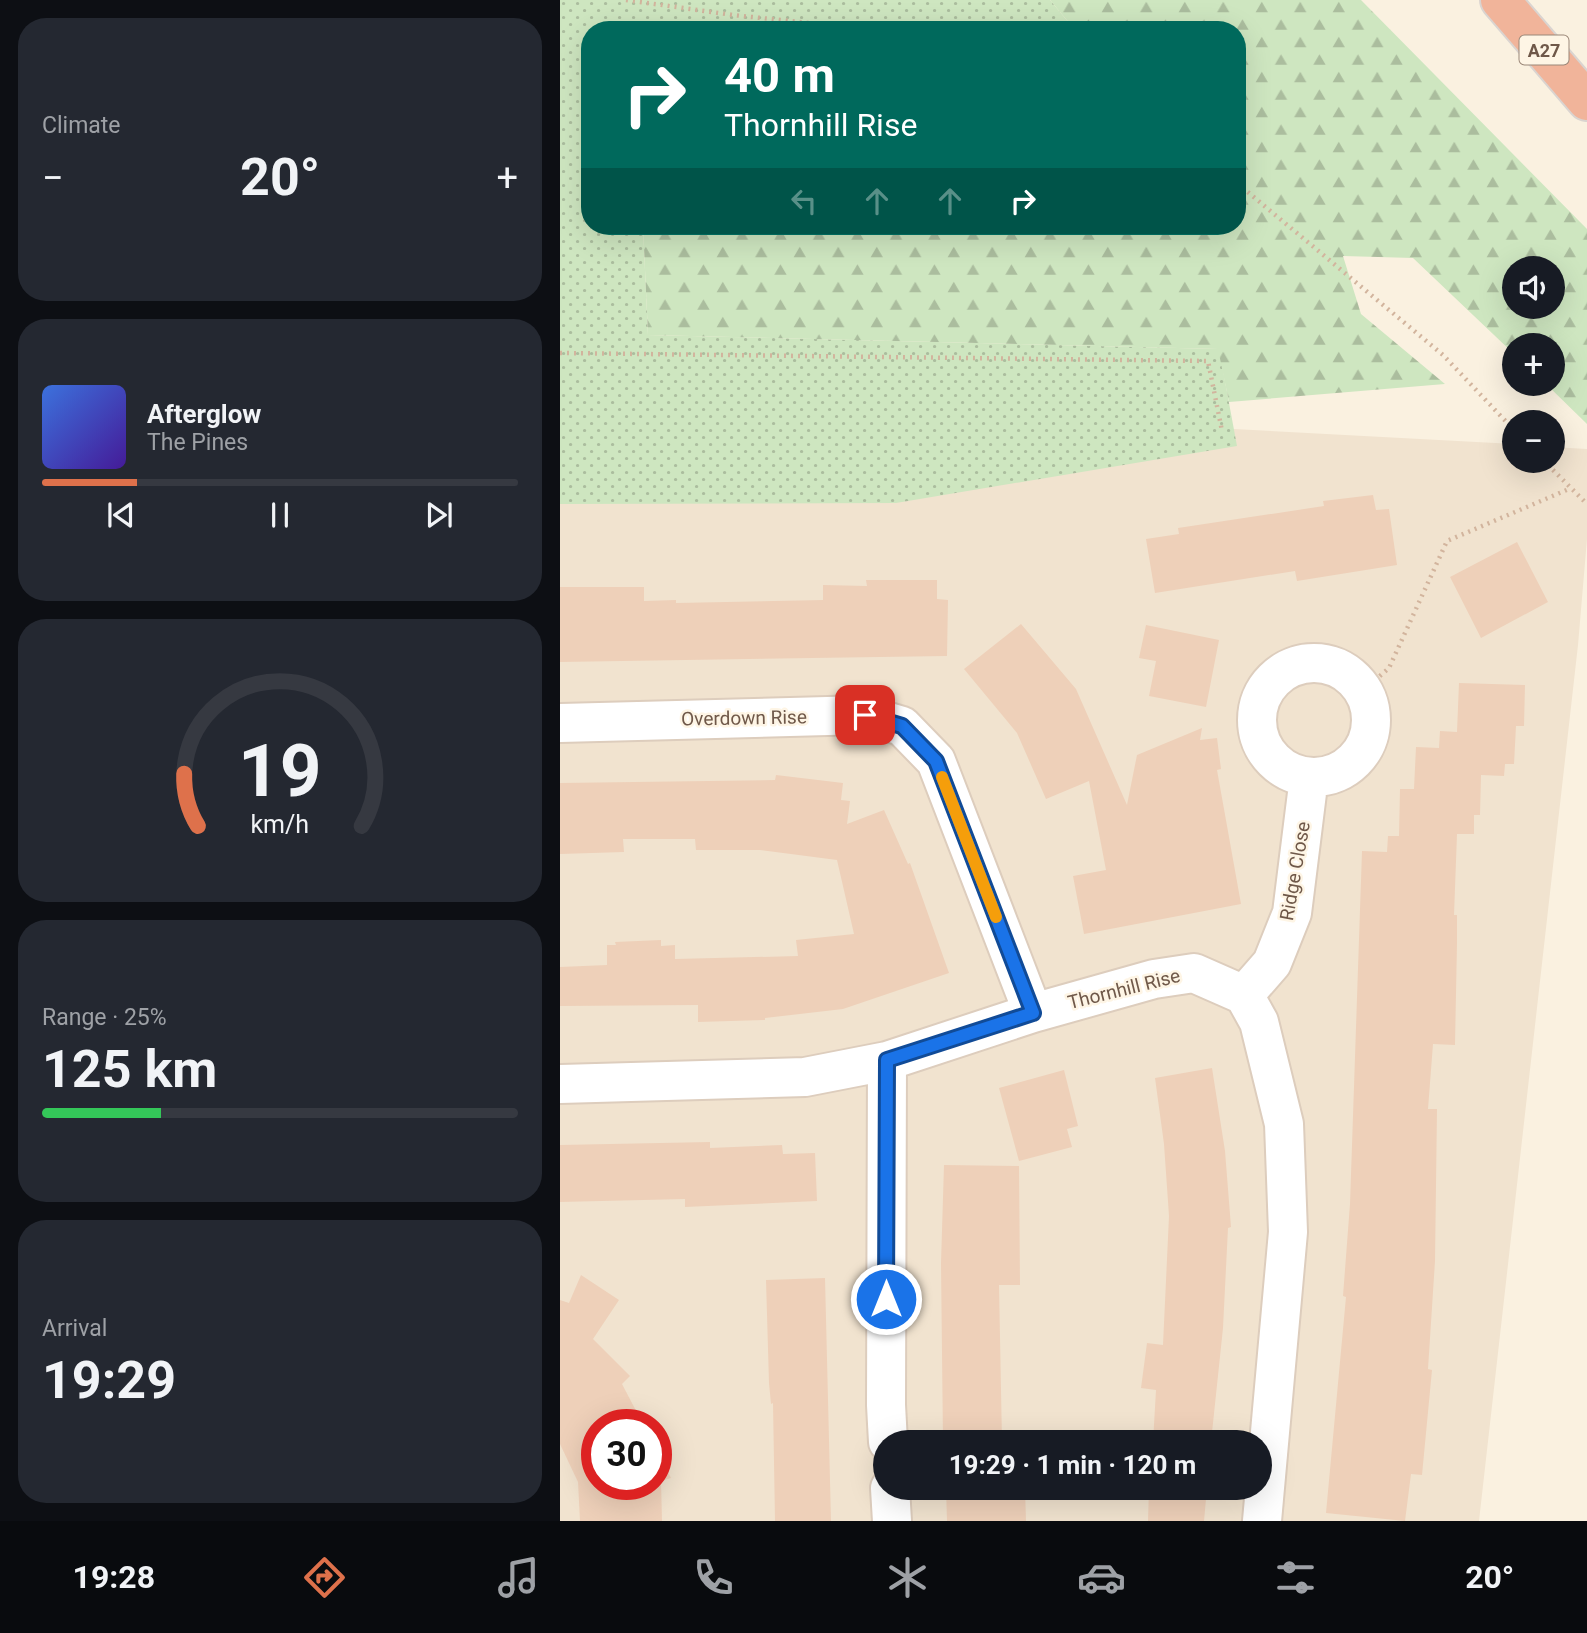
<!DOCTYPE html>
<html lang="en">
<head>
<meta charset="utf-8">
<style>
  body { margin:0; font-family:Roboto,sans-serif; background:#242831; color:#f1f3f6; height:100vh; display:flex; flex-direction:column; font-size:26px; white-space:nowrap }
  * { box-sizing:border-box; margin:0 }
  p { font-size:23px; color:#9ea1a6 }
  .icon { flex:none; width:38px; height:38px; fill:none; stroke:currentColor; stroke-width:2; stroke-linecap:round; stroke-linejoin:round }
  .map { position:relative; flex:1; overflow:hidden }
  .details { display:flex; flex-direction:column; gap:18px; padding:18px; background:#0d0f14; width:560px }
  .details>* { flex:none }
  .guide { position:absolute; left:21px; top:21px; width:665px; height:214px; border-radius:28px; box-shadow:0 7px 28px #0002; background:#00695c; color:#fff; overflow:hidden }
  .controls { position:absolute; left:942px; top:256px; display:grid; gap:14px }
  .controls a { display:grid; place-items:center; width:63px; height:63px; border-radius:50%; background:#171b24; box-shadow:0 7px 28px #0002; font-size:35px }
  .speed { position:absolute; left:21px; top:1409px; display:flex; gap:14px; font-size:35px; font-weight:700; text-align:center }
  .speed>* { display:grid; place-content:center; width:91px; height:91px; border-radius:50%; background:#171b24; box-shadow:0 7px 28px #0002; line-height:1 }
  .speed .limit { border:10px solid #d22; background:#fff; color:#111 }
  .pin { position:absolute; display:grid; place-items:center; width:60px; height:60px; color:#fff; margin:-30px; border-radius:14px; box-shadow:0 4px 10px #0006 }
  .me { position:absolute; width:77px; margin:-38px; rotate:0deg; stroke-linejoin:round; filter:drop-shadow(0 0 5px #0008) }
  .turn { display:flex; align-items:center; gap:24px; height:147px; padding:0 28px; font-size:32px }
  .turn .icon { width:91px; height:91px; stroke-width:2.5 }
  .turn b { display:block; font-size:49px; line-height:60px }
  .lanes { display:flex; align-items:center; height:66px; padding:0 28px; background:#0003; justify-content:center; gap:35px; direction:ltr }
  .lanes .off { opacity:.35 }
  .big { font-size:52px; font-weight:700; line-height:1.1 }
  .details .card { flex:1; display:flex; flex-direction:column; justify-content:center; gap:10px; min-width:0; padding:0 24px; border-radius:28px; background:#242831 }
  .details .dial { align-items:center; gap:0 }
  .dial svg { height:182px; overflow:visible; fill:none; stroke:#363941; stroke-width:7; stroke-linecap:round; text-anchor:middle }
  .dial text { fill:#f1f3f6; stroke:none }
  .song { display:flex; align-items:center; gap:21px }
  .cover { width:84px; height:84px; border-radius:10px; background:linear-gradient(135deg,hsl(220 70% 55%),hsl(260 70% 35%)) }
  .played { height:7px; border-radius:4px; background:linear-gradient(90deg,#de714b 20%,#363941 20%) }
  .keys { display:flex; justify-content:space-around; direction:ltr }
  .heat { display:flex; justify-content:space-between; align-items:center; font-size:38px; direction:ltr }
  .charge { height:10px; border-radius:5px; background:linear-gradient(90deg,#34c759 25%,#363941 0) }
  .trip { position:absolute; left:313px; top:1430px; width:399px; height:70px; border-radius:35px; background:#171b24; box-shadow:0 7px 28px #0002; font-weight:700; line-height:70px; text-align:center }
  .dock { display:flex; height:112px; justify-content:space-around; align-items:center; background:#090b0e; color:#9ea1a6 }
  .dock .icon { width:49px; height:49px }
  .dock .on { color:#de714b }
  .dock b { font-size:32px; color:#f1f3f6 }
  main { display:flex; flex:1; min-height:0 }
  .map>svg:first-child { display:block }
  .residential { fill:#f1e3cf; fill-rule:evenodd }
  .grass { fill:url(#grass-dots) }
  .forest { fill:url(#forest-firs); fill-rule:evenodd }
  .building { fill:#eed0b9 }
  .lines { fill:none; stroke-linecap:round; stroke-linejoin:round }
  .minor-casing { stroke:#ddcdbd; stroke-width:42 }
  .highway-casing { stroke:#dad4d0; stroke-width:42 }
  .path { stroke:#d2b49d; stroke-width:4.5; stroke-dasharray:2 5; stroke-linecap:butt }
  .minor { stroke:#fff; stroke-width:38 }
  .highway { stroke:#f1b49a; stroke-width:38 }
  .route-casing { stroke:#114b97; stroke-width:18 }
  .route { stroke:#1a73e8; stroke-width:12 }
  .slow { stroke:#f59e0b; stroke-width:12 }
  .labels { text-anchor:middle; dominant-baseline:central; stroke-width:5; stroke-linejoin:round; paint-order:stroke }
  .shield { fill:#fef5e5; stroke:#9a8778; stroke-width:2 }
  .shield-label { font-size:18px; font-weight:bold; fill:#6f5849 }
  .street-label { font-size:19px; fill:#6f5849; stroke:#fef5e5 }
</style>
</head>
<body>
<main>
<section class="details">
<div class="card"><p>Climate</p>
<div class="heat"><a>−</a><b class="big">20°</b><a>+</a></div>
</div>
<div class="card">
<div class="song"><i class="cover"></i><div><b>Afterglow</b><p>The Pines</p></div></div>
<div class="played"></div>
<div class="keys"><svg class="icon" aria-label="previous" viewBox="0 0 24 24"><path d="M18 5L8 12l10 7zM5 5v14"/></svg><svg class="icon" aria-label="pause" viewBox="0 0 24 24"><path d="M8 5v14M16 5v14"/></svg><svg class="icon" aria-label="next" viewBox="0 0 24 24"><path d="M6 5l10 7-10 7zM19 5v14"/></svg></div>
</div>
<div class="card dial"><svg viewBox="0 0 100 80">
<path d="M14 69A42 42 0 1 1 86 69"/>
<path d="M14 69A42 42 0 0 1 8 46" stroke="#de714b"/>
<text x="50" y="56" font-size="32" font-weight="700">19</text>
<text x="50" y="72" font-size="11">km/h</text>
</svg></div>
<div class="card"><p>Range · 25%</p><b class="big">125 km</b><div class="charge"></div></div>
<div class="card"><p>Arrival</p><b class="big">19:29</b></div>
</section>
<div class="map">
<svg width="1027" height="1521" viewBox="0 0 1027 1521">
  <defs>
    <pattern id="grass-dots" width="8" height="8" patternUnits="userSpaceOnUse" patternTransform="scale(1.75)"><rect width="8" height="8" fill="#cee6c0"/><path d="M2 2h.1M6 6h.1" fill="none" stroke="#abbd9e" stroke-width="1.8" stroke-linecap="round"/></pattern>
    <pattern id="forest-firs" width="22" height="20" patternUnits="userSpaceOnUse" patternTransform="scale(1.75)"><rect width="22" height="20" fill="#cee6c0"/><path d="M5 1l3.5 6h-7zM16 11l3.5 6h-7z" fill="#abbd9e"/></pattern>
  </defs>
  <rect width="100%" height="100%" fill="#faf1e0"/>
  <path class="residential" d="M 674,429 L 954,444 L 954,460 L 992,460 L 992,447 L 1027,449 L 1027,539 L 1018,645 L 919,1521 L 0,1521 L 0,461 ZM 37,1424 L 96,1424 L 96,1484 L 37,1484 ZM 326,1442 L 700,1442 L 700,1488 L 326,1488 Z"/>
  <path class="grass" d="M 0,0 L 490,0 L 515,30 L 30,30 L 30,226 L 83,226 L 88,335 L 659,349 L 677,446 L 336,503 L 0,504 Z"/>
  <path class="forest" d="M 490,0 L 801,0 L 1027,229 L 1027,424 L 985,383 L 992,383 L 992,345 L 954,345 L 954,354 L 853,258 L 783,256 L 801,314 L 885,384 L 669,402 L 658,349 L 88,335 L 83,226 L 677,226 L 677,30 L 515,30 ZM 954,268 L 992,268 L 992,306 L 954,306 Z"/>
  <path class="building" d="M 813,495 L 816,510 L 829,509 L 837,565 L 737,581 L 735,571 L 595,593 L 586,539 L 619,534 L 618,528 L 764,506 L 763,501 Z
    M 957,542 L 988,602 L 921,638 L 890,577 Z
    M 306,580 L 377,580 L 377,599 L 388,600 L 387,656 L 0,662 L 0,587 L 84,587 L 84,601 L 116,600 L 116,603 L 263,600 L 263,585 L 307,586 Z
    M 461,624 L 516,689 L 567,805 L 577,755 L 642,728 L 640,740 L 657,738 L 661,769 L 657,770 L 681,904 L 524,934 L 513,876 L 546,870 L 529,781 L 486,799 L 457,733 L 404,669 Z
    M 586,625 L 659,640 L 646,707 L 589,696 L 596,661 L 579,658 Z
    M 899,683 L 965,685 L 964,726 L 956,726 L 954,764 L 945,764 L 944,776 L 921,775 L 920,815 L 914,815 L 914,834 L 897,834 L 894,915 L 897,915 L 897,943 L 895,1045 L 873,1044 L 868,1109 L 877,1109 L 875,1261 L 868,1369 L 872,1370 L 862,1475 L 851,1474 L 845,1521 L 766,1513 L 786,1297 L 783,1296 L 790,1204 L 802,851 L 827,852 L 828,836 L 839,836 L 840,789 L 854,789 L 856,747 L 879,748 L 880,731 L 897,732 Z
    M 216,775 L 283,783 L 281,800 L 290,801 L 287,824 L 324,810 L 348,864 L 350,863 L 389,973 L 283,1009 L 205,1018 L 205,1020 L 138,1022 L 138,1005 L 0,1006 L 0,967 L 47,965 L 47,945 L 56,945 L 55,942 L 101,940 L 101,946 L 115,945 L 115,959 L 238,956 L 236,940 L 294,934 L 277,860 L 200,850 L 136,850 L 135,839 L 63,839 L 64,852 L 0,854 L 0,783 L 215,780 Z
    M 652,1068 L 665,1151 L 671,1227 L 668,1228 L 663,1328 L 651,1442 L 593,1442 L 596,1390 L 581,1388 L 587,1343 L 603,1345 L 609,1216 L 604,1144 L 595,1078 Z
    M 504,1070 L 518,1126 L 507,1129 L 512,1147 L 459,1161 L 439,1088 Z
    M 150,1142 L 150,1148 L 222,1145 L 223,1154 L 255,1153 L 257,1201 L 125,1207 L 125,1199 L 0,1202 L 0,1145 Z
    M 384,1165 L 459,1166 L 460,1285 L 439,1285 L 442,1442 L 383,1442 L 381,1263 Z
    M 21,1275 L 59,1300 L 33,1339 L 70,1376 L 62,1384 L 83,1424 L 37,1424 L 37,1484 L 96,1484 L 96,1449 L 111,1478 L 101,1481 L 102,1521 L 20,1521 L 18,1482 L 0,1444 L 0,1300 L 9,1303 Z
    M 265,1278 L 271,1521 L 215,1521 L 213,1403 L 211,1404 L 209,1383 L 206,1280 Z
    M 386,1488 L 465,1488 L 466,1521 L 387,1521 Z
    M 589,1488 L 647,1488 L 644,1521 L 588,1521 Z"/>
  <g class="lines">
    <defs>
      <path id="minor" d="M697 720a57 57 0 1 1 114 0a57 57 0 1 1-114 0Z
        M 0,723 L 305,715 L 342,726 L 376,761 L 473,1013
        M 684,995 L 712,963 L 732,913 L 749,777
        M 327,1061 L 326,1405 L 328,1442
        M 0,1084 L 245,1077 L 327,1061 L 473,1013 L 594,979 L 634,973 L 684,995 L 699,1022 L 724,1124 L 728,1232 L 702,1521
        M 330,1488 L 332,1521"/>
      <path id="highway" d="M 940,0 L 1027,101"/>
    </defs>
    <use href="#minor" class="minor-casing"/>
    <use href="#highway" class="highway-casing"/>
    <path class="path" d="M 66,0 L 173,15 L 314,30
      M 677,183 L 883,355 L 954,430
      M 0,353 L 648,361 L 662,431
      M 983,460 L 1027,504
      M 804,690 L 829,668 L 887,541 L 1009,489"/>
    <use href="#minor" class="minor"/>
    <use href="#highway" class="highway"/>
  </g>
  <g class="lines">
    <defs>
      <path id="route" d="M 305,715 L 342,726 L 376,761 L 473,1013 L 327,1060 L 326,1299"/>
    </defs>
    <use href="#route" class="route-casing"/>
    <use href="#route" class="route"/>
    <path class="slow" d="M 382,777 L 436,917"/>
  </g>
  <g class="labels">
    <rect class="shield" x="959.5" y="35.5" width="49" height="29" rx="5"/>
    <g class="shield-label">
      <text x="984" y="50">A27</text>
    </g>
    <g class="street-label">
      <text transform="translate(184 718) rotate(-1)">Overdown Rise</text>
      <text transform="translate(735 871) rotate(-80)">Ridge Close</text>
      <text transform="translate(564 989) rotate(-14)">Thornhill Rise</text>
    </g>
  </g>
</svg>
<div class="controls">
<a><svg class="icon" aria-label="sound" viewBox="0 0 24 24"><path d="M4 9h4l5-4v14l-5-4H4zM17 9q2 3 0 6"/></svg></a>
<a>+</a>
<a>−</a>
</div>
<div class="speed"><div class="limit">30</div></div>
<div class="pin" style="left:305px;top:715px;background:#d93025"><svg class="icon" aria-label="arrive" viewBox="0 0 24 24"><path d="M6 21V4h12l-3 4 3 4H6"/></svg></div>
<svg class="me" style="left:326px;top:1299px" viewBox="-20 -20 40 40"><circle r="17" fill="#1a73e8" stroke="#fff" stroke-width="3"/><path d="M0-11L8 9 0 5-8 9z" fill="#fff"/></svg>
<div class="trip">19:29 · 1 min · 120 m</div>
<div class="guide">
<div class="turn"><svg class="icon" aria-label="right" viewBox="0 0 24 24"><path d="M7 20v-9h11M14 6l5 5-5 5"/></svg><div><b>40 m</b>Thornhill Rise</div></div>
<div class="lanes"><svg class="icon off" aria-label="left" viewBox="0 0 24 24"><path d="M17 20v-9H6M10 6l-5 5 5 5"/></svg><svg class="icon off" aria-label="ahead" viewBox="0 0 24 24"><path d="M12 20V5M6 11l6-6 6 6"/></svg><svg class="icon off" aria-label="ahead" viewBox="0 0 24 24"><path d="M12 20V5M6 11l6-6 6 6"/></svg><svg class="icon" aria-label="right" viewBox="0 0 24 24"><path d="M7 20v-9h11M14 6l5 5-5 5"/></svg></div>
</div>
</div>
</main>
<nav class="dock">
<b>19:28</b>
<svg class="icon on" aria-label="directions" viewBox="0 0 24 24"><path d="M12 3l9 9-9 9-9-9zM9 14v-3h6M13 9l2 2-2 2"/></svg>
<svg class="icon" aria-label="music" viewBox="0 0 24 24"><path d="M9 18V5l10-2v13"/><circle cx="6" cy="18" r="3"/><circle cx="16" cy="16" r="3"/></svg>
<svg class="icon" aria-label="phone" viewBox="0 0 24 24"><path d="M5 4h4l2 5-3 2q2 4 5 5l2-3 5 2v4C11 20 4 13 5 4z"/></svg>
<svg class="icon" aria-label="climate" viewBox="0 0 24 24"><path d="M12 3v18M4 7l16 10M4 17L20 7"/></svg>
<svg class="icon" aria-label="car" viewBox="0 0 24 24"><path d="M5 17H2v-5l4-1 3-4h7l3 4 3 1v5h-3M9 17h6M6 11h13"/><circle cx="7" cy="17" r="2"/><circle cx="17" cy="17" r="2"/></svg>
<svg class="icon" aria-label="filters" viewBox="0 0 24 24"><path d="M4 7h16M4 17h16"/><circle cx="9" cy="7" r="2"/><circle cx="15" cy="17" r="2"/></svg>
<b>20°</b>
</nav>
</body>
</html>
